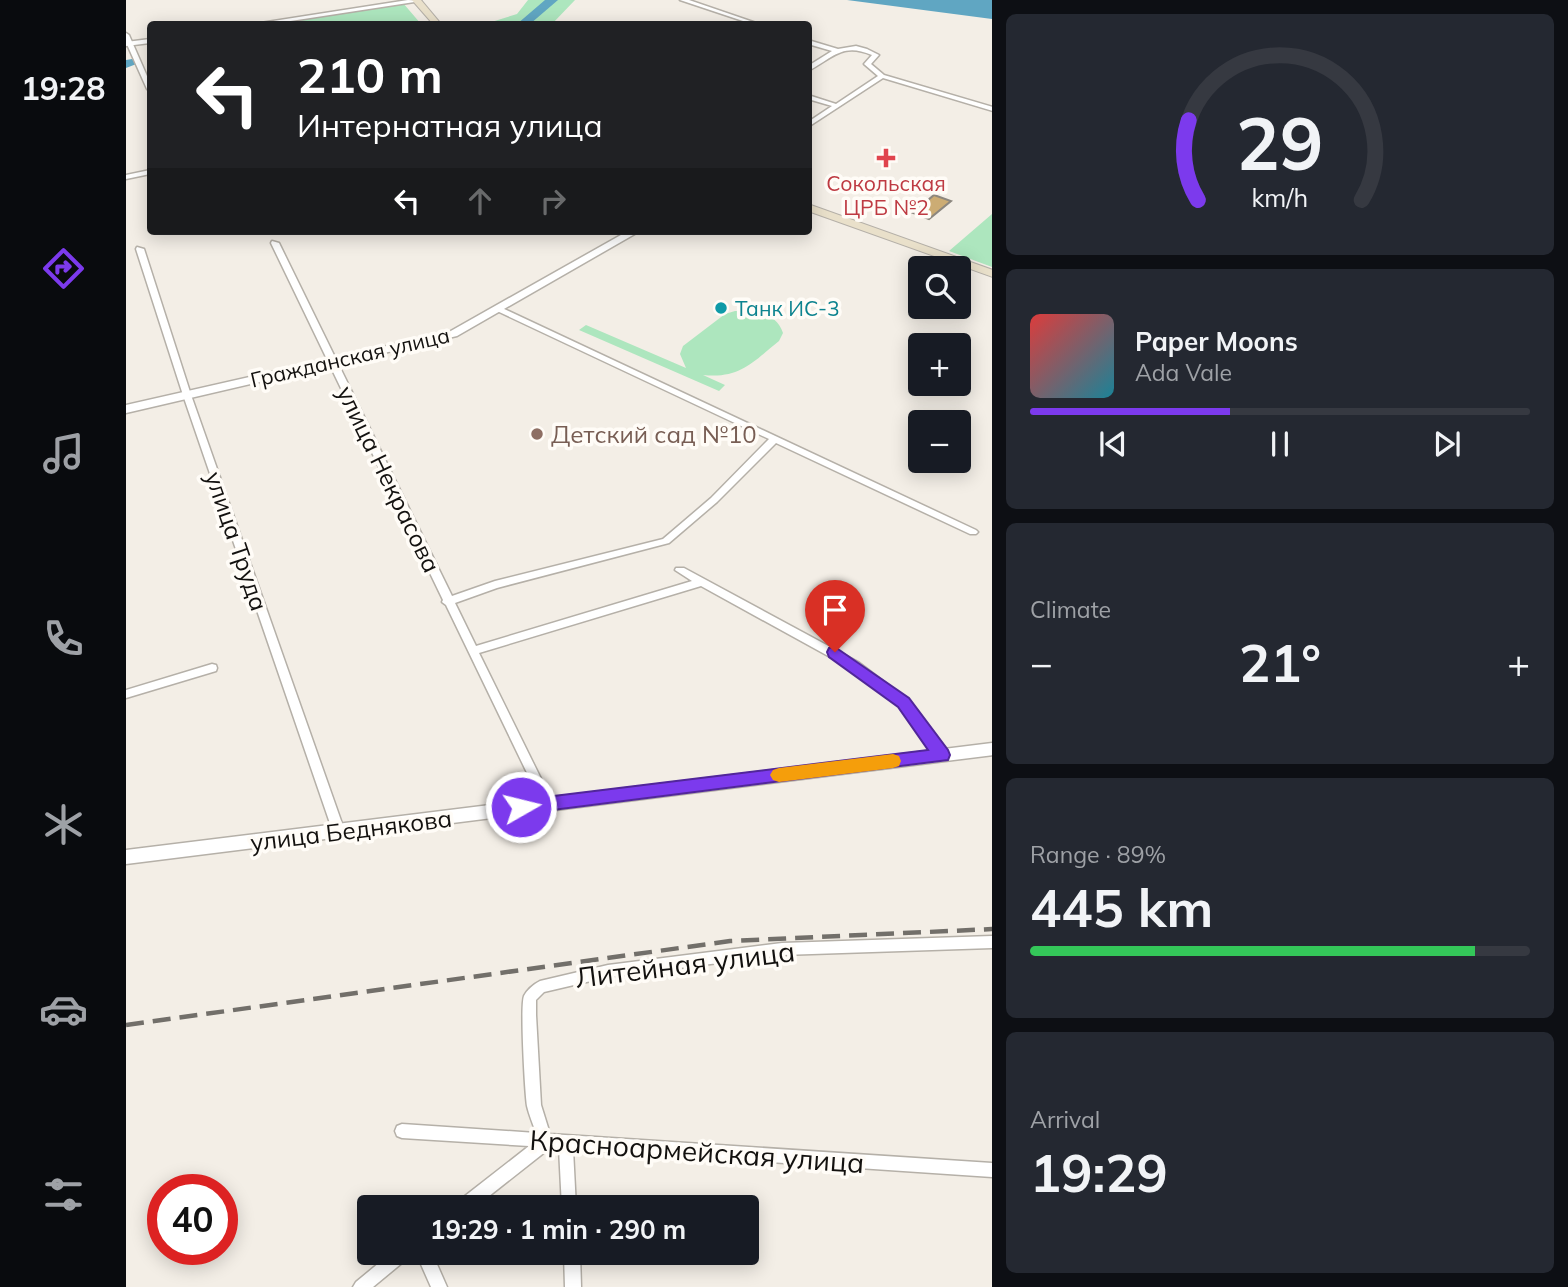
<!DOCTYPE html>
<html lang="en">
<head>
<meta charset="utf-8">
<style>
  body { margin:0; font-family:Mulish,sans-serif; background:#242831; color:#f1f3f6; height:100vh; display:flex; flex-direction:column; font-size:26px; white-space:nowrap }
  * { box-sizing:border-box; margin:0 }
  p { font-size:23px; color:#9ea1a6 }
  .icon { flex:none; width:38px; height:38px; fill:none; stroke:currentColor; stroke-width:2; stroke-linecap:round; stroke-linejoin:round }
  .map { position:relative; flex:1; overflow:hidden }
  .side { display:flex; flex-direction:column; gap:14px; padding:14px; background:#0d0f14; width:576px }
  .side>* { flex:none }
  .top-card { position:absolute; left:21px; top:21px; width:665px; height:214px; border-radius:7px; box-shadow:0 4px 18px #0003; background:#202124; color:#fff; overflow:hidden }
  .controls { position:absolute; left:782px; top:256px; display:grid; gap:14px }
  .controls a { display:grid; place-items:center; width:63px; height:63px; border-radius:7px; background:#171b24; box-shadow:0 4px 18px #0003; font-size:35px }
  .speed { position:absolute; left:21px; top:1174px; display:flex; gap:14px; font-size:35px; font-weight:700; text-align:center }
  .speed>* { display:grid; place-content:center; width:91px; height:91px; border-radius:50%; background:#171b24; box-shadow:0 4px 18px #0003; line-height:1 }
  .speed .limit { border:10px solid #d22; background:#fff; color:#111 }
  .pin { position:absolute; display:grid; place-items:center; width:60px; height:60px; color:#fff; margin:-72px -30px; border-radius:50% 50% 50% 0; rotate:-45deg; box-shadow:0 0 7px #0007 }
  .pin .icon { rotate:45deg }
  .me { position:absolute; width:77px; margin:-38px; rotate:82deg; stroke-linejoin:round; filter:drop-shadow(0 0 5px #0008) }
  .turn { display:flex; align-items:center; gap:24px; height:147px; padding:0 35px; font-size:32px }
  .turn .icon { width:91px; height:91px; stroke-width:2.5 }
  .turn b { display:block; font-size:49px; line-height:60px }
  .lanes { display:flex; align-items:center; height:66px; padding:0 35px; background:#0003; justify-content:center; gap:35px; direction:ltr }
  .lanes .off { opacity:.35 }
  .big { font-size:52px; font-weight:700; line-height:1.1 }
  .side .card { flex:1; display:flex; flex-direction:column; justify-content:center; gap:10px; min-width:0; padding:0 24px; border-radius:10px; background:#242831 }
  .side .dial { align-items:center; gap:0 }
  .dial svg { height:182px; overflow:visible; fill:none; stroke:#363941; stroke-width:7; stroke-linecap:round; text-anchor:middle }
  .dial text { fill:#f1f3f6; stroke:none }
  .song { display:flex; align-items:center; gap:21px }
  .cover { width:84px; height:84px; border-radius:10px; background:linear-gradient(135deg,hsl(0 70% 55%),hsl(190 70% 35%)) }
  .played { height:7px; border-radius:4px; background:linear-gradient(90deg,#7c3aed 40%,#363941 40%) }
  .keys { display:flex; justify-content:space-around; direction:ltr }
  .heat { display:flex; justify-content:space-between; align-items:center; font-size:38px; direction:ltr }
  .charge { height:10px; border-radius:5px; background:linear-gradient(90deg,#34c759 89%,#363941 0) }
  .trip { position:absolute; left:231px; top:1195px; width:402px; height:70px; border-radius:7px; background:#171b24; box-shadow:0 4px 18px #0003; font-weight:700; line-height:70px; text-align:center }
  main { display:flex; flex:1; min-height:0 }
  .tabs { display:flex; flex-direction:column; width:126px; justify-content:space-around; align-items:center; background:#090b0e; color:#9ea1a6 }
  .tabs .icon { width:49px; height:49px }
  .tabs .selected { color:#7c3aed }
  .tabs b { font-size:32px; color:#f1f3f6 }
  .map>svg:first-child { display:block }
  .green { fill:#ade6be }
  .water { fill:#60a6c2 }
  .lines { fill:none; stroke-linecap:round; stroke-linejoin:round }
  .river { fill:#60a6c2; fill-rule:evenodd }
  .building { fill:#ccac74; stroke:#8c877f; stroke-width:2 }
  .minor-casing { stroke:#b5b0a8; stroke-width:3 }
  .tertiary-casing { stroke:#b5b0a8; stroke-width:3 }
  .secondary-casing { stroke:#b5b0a8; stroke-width:2 }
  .minor { fill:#fff; fill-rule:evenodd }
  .tertiary { fill:#fff; fill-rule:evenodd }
  .secondary { fill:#e9e0ca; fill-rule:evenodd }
  .rail { stroke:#726f6a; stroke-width:4.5; stroke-dasharray:18 9; stroke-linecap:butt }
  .route { fill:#7c3aed; stroke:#51269a; stroke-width:2 }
  .slow { fill:#f59e0b }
  .health-dot { fill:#e0444e; stroke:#fffcf7; stroke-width:2.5 }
  .culture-dot { fill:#0f9aa8; stroke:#fffcf7; stroke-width:2.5 }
  .education-dot { fill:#8d6e63; stroke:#fffcf7; stroke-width:2.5 }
  .labels { text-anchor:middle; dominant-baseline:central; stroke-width:7; stroke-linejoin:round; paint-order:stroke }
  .far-health-label { font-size:21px; fill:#be3a42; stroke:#fffcf7 }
  .far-culture-label { font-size:21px; fill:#0d838f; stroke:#fffcf7; text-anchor:start }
  .far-street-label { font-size:21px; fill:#13110f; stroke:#fffcf7 }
  .education-label { font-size:24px; fill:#785e54; stroke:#fffcf7; text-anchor:start }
  .street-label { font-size:24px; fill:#13110f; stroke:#fffcf7 }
  .near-street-label { font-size:28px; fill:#13110f; stroke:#fffcf7 }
</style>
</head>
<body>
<main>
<nav class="tabs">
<b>19:28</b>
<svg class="icon selected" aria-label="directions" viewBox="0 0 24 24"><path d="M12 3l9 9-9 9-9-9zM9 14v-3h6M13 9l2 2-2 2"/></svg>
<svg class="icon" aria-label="music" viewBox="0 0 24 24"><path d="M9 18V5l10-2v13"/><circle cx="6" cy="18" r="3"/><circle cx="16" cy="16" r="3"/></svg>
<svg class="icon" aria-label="phone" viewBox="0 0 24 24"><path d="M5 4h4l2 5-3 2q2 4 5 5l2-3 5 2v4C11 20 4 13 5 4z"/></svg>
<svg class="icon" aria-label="climate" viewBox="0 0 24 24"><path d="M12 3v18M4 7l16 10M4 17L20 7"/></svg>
<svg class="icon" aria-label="car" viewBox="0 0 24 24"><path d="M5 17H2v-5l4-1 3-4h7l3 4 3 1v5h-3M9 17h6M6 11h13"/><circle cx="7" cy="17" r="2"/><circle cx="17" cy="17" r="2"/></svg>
<svg class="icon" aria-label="filters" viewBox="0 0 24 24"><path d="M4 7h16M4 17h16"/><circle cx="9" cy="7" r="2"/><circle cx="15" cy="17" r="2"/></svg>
</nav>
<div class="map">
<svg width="867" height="1287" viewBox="0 0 867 1287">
  <rect width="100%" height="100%" fill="#f3eee6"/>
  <path class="green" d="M 402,0 L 449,0 L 426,24 L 359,24 L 391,14 Z
    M 277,3 L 295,24 L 132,24 Z
    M 866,214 L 866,267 L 823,251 Z
    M 609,311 C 629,311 650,312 657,333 L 653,341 C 627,362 614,379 577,375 L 599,385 L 593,391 L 453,330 L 460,325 L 560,368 L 554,354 L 557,346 L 599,314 Z"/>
  <path class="water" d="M 721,0 L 866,0 L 866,19 Z"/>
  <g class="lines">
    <path class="river" d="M 419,0 L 432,0 L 404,24 L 391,24 Z
      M 6,59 L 13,63 L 0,68 L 0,60 Z"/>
  </g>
  <path class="building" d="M 808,195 L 825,201 L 803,219 L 787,213 Z"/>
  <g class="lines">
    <defs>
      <path id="minor" d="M 554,0 L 563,0 L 633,24 L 626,24 Z
        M 0,33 L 3,35 L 24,83 L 24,91 L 21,89 L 0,42 Z
        M 682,40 L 712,49 L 730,46 L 741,49 L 753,55 L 745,64 L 758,75 L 867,107 L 867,111 L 757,78 L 682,127 L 682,122 L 706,106 L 682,99 L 682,95 L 710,104 L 752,76 L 738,64 L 746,55 C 716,42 707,58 682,71 L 682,66 L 706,51 L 682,44 Z
        M 24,170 L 24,174 L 0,179 L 0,175 Z
        M 146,241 L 153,243 L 326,596 L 369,581 L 537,539 L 585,498 L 643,439 L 371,311 L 370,309 L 374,307 L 850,530 L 852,532 L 850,534 L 844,534 L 650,443 L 591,502 L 543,543 L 371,588 L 329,603 L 350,646 L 566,581 L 549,570 L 550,568 L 558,568 L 732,662 L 782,700 L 819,752 L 821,755 L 819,758 L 815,759 L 811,758 L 774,706 L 724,668 L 575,586 L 353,653 L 427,803 L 425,806 L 421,808 L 417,806 L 320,605 L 316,602 L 317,600 L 145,243 Z
        M 11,247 L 18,249 L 65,395 L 219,832 L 217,836 L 213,837 L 209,836 L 207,832 L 57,395 L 10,249 Z
        M 86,664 L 90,665 L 91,668 L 90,671 L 0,698 L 0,690 Z
        M 867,936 L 867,948 L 656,955 L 482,977 L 418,992 L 410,1000 L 410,1015 L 415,1105 L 424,1134 L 867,1163 L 867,1177 L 447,1149 L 450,1208 L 436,1208 L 433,1148 L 424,1148 L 348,1208 L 328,1208 L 330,1203 L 403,1146 L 276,1138 L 271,1136 L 269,1131 L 271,1126 L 276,1124 L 410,1133 C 407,1124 403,1115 401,1106 C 399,1093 394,1006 398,996 C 401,990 408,984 414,981 L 482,965 L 656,943 Z
        M 265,1253 L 285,1253 L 282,1258 L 247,1287 L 227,1287 L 230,1282 Z
        M 290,1253 L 306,1253 L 321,1287 L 305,1287 Z
        M 438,1253 L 454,1253 L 455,1287 L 439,1287 Z"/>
      <path id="tertiary" d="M 282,0 L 295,1 L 145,24 L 128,24 Z
        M 24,39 L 24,43 L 0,46 L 0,42 Z
        M 502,231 L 514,231 L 331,336 L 0,413 L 0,405 L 323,332 Z
        M 867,743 L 867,755 L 0,864 L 0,850 Z"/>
      <path id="secondary" d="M 286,0 L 295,0 L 315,24 L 307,24 Z
        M 682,204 L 867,270 L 867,277 L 682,211 Z"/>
    </defs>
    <use href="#minor" class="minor-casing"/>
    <use href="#tertiary" class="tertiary-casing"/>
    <use href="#secondary" class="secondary-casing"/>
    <use href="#minor" class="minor"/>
    <use href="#tertiary" class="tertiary"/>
    <use href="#secondary" class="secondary"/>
    <path class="rail" d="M 0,1025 L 604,941 L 867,929"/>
  </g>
  <path class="route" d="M 709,647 L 783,698 L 822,750 L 824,755 L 822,760 L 395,814 L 389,812 L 386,807 L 389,802 L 395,800 L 802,750 L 772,707 L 703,657 L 701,652 L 703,648 Z"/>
  <path class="slow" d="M 767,754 L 773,756 L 775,761 L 773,766 L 767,768 L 653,782 L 647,780 L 644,775 L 647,770 L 653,768 Z"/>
  <path class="health-dot" d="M756.5 147.5h7v7h7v7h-7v7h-7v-7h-7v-7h7z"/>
  <circle class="culture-dot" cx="595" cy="308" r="7"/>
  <circle class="education-dot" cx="411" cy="434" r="7"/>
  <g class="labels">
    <g class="far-health-label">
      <text x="760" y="183">Сокольская<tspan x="760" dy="24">ЦРБ №2</tspan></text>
    </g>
    <g class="far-culture-label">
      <text x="609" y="308">Танк ИС-3</text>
    </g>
    <g class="far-street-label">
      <text transform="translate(224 357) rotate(-13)">Гражданская улица</text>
    </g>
    <g class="education-label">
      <text x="425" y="434">Детский сад №10</text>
    </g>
    <g class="street-label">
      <text transform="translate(263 479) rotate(64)">улица Некрасова</text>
      <text transform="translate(111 541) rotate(71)">улица Труда</text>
      <text transform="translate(225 830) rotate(-7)">улица Беднякова</text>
    </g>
    <g class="near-street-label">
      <text transform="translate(559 964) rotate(-7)">Литейная улица</text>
      <text transform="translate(571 1151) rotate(4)">Красноармейская улица</text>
    </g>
  </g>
</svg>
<div class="controls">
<a><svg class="icon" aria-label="search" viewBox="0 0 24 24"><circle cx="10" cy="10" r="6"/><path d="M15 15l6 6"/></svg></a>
<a>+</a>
<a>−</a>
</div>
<div class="speed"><div class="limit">40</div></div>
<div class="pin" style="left:709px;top:652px;background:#d93025"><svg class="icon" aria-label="arrive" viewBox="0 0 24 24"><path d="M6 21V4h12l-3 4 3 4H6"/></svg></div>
<svg class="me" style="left:395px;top:807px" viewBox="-20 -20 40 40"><circle r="17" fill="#7c3aed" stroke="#fff" stroke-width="3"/><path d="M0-11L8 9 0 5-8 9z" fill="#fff"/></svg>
<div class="trip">19:29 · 1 min · 290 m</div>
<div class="top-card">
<div class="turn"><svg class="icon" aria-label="left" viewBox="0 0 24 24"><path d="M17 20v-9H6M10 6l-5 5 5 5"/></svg><div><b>210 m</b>Интернатная улица</div></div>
<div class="lanes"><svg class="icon" aria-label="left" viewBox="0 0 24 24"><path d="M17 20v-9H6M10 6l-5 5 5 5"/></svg><svg class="icon off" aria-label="ahead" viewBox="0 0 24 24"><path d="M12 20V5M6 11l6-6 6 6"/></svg><svg class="icon off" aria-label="right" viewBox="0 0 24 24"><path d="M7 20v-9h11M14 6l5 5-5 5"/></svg></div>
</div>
</div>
<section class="side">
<div class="card dial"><svg viewBox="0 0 100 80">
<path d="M14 69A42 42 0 1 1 86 69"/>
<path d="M14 69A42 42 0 0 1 10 34" stroke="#7c3aed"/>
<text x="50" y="56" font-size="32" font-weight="700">29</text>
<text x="50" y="72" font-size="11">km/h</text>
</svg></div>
<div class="card">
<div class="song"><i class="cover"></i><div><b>Paper Moons</b><p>Ada Vale</p></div></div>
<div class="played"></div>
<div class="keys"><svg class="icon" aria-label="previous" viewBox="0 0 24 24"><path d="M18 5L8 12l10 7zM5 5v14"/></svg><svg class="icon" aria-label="pause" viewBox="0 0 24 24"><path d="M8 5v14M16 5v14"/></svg><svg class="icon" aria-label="next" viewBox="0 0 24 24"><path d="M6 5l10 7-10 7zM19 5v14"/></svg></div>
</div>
<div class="card"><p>Climate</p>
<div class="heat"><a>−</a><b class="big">21°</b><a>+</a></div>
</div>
<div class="card"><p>Range · 89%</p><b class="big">445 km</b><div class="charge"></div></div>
<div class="card"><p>Arrival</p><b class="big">19:29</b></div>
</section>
</main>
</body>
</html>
